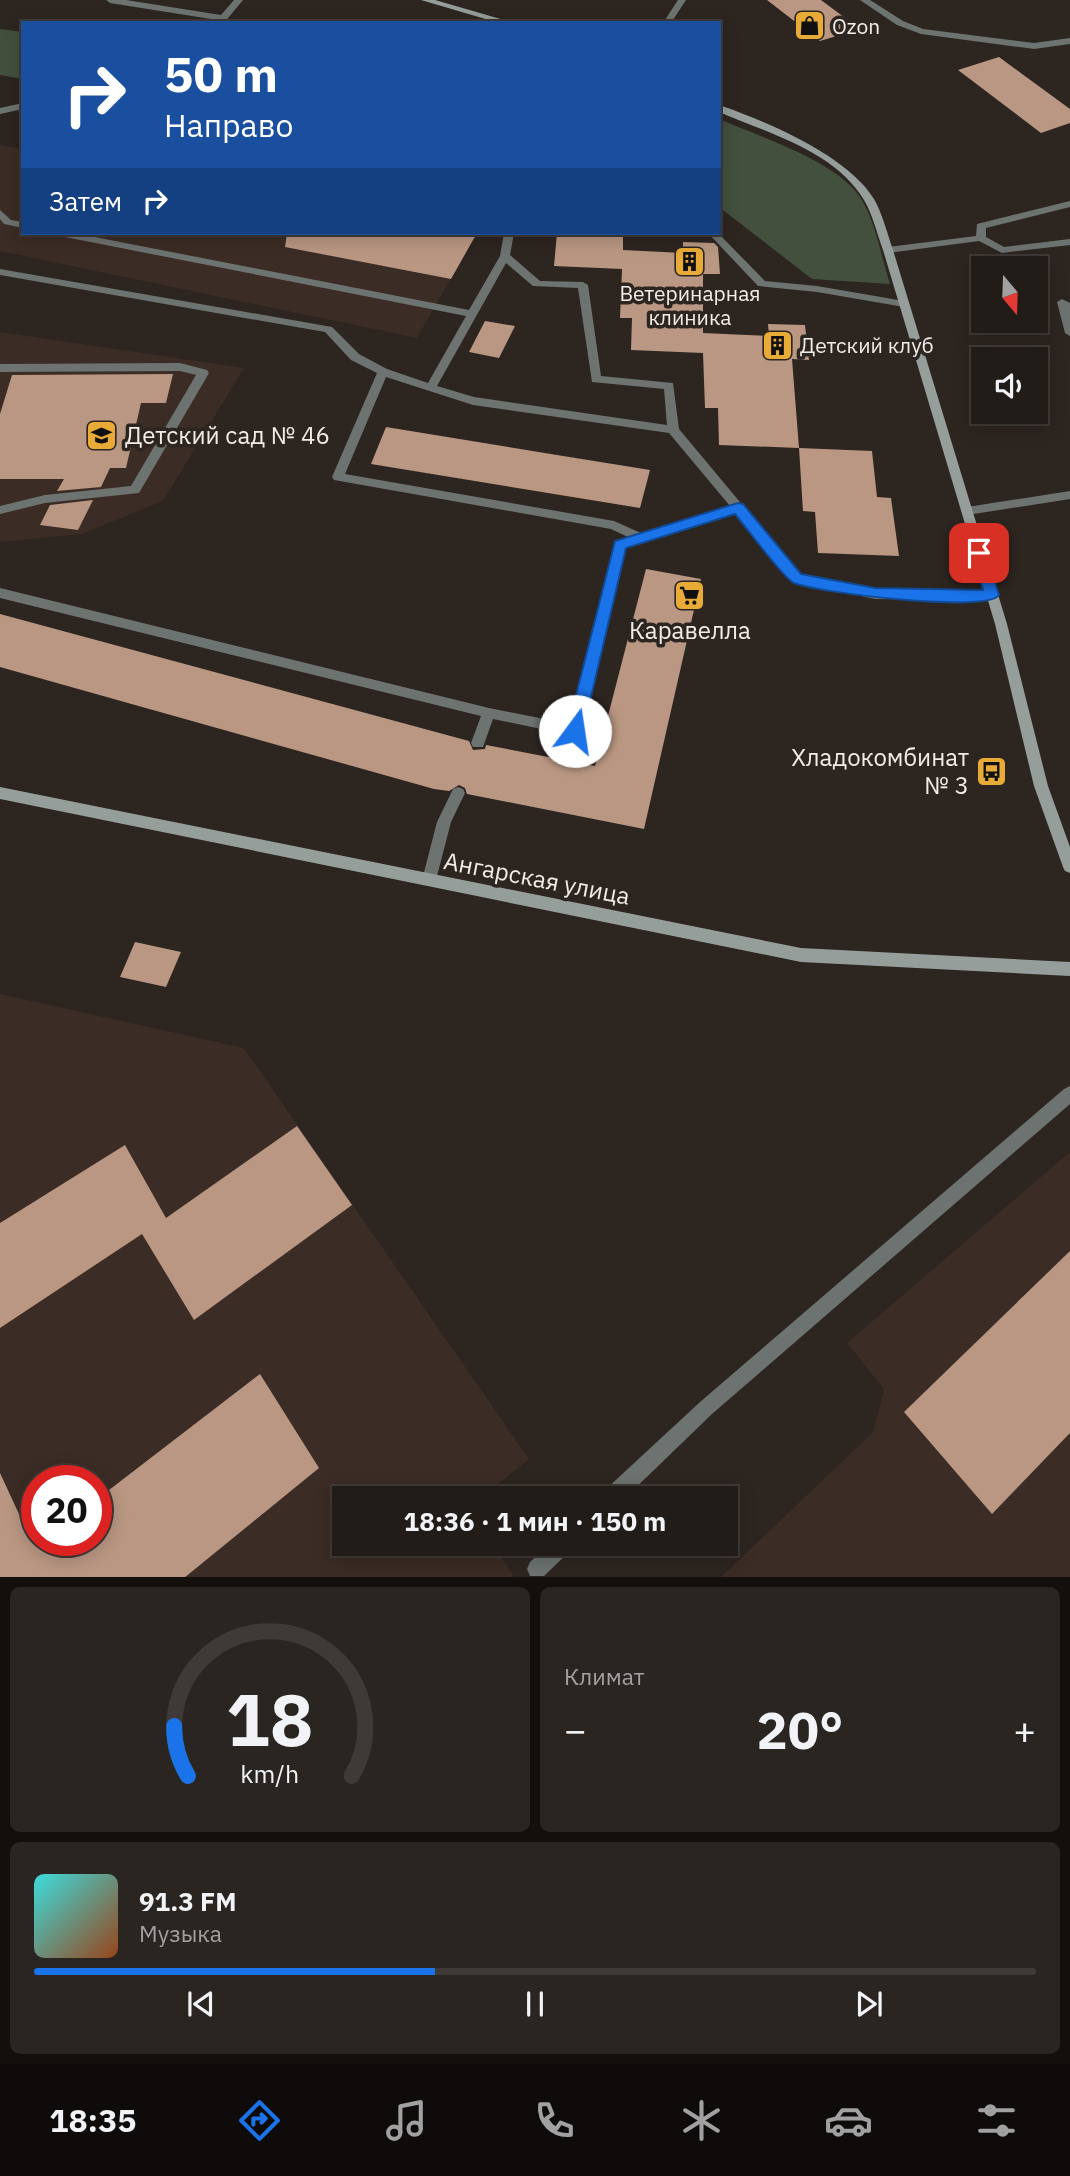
<!DOCTYPE html>
<html lang="ru">
<head>
<meta charset="utf-8">
<style>
  body { margin:0; font-family:"IBM Plex Sans",sans-serif; background:#2a2521; color:#f1f3f6; height:100vh; display:flex; flex-direction:column; font-size:26px; white-space:nowrap }
  * { box-sizing:border-box; margin:0 }
  p { font-size:23px; color:#a2a1a2 }
  .icon { flex:none; width:38px; height:38px; fill:none; stroke:currentColor; stroke-width:2; stroke-linecap:round; stroke-linejoin:round }
  .map { position:relative; height:1577px; overflow:hidden }
  .details { display:flex; flex-direction:column; gap:10px; padding:10px; background:#130f0d; flex:1 }
  .details>* { flex:none }
  .banner { position:absolute; left:21px; top:21px; width:700px; height:214px; border-radius:0px; box-shadow:0 4px 18px #0003,0 0 0 2px #3f3a37; background:#1a4fa0; color:#fff; overflow:hidden }
  .needle { width:46px; rotate:161deg }
  .tools { position:absolute; left:971px; top:256px; display:grid; gap:14px }
  .tools a { display:grid; place-items:center; width:77px; height:77px; border-radius:0px; background:#221c18; box-shadow:0 4px 18px #0003,0 0 0 2px #3f3a37; font-size:35px }
  .speed { position:absolute; left:21px; top:1465px; display:flex; gap:14px; font-size:35px; font-weight:700; text-align:center }
  .speed>* { display:grid; place-content:center; width:91px; height:91px; border-radius:50%; background:#221c18; box-shadow:0 4px 18px #0003,0 0 0 2px #3f3a37; line-height:1 }
  .speed .limit { border:10px solid #d22; background:#fff; color:#111 }
  .pin { position:absolute; display:grid; place-items:center; width:60px; height:60px; color:#fff; margin:-30px; border-radius:14px; box-shadow:0 4px 10px #0006 }
  .me { position:absolute; width:77px; margin:-38px; rotate:14deg; stroke-linejoin:round; filter:drop-shadow(0 0 5px #0008) }
  .turn { display:flex; align-items:center; gap:24px; height:147px; padding:0 28px; font-size:32px }
  .turn .icon { width:91px; height:91px; stroke-width:2.5 }
  .turn b { display:block; font-size:49px; line-height:60px }
  .then { display:flex; align-items:center; height:66px; padding:0 28px; background:#0003; gap:14px; font-size:26px }
  .big { font-size:52px; font-weight:800; line-height:1.1 }
  .details .card { flex:1; display:flex; flex-direction:column; justify-content:center; gap:10px; min-width:0; padding:0 24px; border-radius:10px; background:#2a2521 }
  .details .dial { align-items:center; gap:0 }
  .dial svg { height:182px; overflow:visible; fill:none; stroke:#3f3a37; stroke-width:7; stroke-linecap:round; text-anchor:middle }
  .dial text { fill:#f1f3f6; stroke:none }
  .song { display:flex; align-items:center; gap:21px }
  .cover { width:84px; height:84px; border-radius:10px; background:linear-gradient(135deg,hsl(180 70% 55%),hsl(20 70% 35%)) }
  .played { height:7px; border-radius:4px; background:linear-gradient(90deg,#1a73e8 40%,#3f3a37 40%) }
  .keys { display:flex; justify-content:space-around; direction:ltr }
  .heat { display:flex; justify-content:space-between; align-items:center; font-size:38px; direction:ltr }
  .details .tiles { flex:1; display:grid; gap:10px; grid-template-columns:1fr 1fr }
  .card:last-child { grid-column:span 2 }
  .trip { position:absolute; left:332px; top:1486px; width:406px; height:70px; border-radius:0px; background:#221c18; box-shadow:0 4px 18px #0003,0 0 0 2px #3f3a37; font-weight:800; line-height:70px; text-align:center }
  .tabs { display:flex; height:112px; justify-content:space-around; align-items:center; background:#0e0b0a; color:#a2a1a2 }
  .tabs .icon { width:49px; height:49px }
  .tabs .active { color:#1a73e8 }
  .tabs b { font-size:32px; color:#f1f3f6 }
  .map>svg:first-child { display:block }
  .built { fill:#3b2c25; fill-rule:evenodd }
  .green { fill:#42503d }
  .building { fill:#b99783 }
  .lines { fill:none; stroke-linecap:round; stroke-linejoin:round }
  .lane { fill:#6d7371; fill-rule:evenodd }
  .secondary { fill:#969e9b; fill-rule:evenodd }
  .route { fill:#1a73e8; stroke:#114b97; stroke-width:2 }
  .labels { text-anchor:middle; dominant-baseline:central; stroke-width:7; stroke-linejoin:round; paint-order:stroke }
  .far-poi-label { font-size:21px; fill:#f2ece9; stroke:#2d2520; text-anchor:start }
  .poi-label { font-size:24px; fill:#f2ece9; stroke:#2d2520; text-anchor:start }
  .street-label { font-size:24px; fill:#f2ece9; stroke:#2d2520 }
</style>
</head>
<body>
<div class="map">
<svg width="1070" height="1578" viewBox="0 0 1070 1578">
  <rect width="100%" height="100%" fill="#2d2520"/>
  <path class="built" d="M 0,145 L 23,149 L 23,233 L 456,233 L 475,236 L 417,338 L 0,251 Z
    M 0,332 L 244,368 L 163,501 L 82,534 L 0,542 Z
    M 0,994 L 244,1048 L 529,1459 L 481,1498 L 345,1498 L 345,1544 L 493,1544 L 514,1577 L 0,1578 ZM 37,1480 L 96,1480 L 96,1540 L 37,1540 Z
    M 1070,1152 L 1070,1577 L 720,1578 L 873,1432 L 884,1389 L 847,1343 Z"/>
  <path class="green" d="M 0,29 L 23,32 L 23,79 L 0,75 Z
    M 719,119 C 758,136 837,161 860,197 C 876,222 881,256 890,284 L 812,279 L 719,207 Z"/>
  <path class="building" d="M 767,0 L 821,0 L 860,29 L 820,41 Z
    M 999,57 L 1070,109 L 1070,123 L 1041,133 L 958,70 Z
    M 287,233 L 477,233 L 451,279 L 285,247 Z
    M 557,233 L 623,233 L 623,250 L 683,253 L 683,242 L 714,243 L 718,247 L 720,274 L 703,274 L 703,333 L 769,336 L 768,324 L 805,325 L 809,360 L 792,359 L 799,448 L 719,445 L 718,408 L 705,408 L 703,353 L 631,350 L 632,318 L 620,318 L 622,269 L 554,266 Z
    M 485,321 L 515,326 L 499,358 L 469,352 Z
    M 173,374 L 166,403 L 141,403 L 126,468 L 110,468 L 101,487 L 57,491 L 64,479 L 0,479 L 0,414 L 12,375 Z
    M 386,427 L 557,455 L 650,470 L 640,508 L 371,464 Z
    M 799,448 L 872,451 L 877,497 L 891,498 L 899,556 L 818,553 L 815,512 L 803,511 Z
    M 93,500 L 78,530 L 40,525 L 50,505 Z
    M 646,569 L 701,579 L 644,829 L 467,794 L 465,788 L 459,785 L 449,791 L 434,789 L 0,667 L 0,614 L 469,741 L 473,750 L 485,749 L 486,745 L 595,766 Z
    M 135,942 L 181,952 L 166,987 L 120,977 Z
    M 297,1126 L 352,1205 L 194,1320 L 142,1234 L 0,1328 L 0,1223 L 125,1145 L 166,1218 Z
    M 1070,1251 L 1070,1433 L 992,1514 L 904,1412 Z
    M 260,1374 L 319,1468 L 184,1578 L 0,1578 L 0,1473 L 31,1540 L 96,1540 L 96,1500 Z"/>
  <g class="lines">
    <path class="lane" d="M 106,0 L 126,0 L 221,15 L 234,0 L 243,0 L 224,23 L 215,23 L 217,20 L 110,3 Z
      M 678,0 L 686,0 L 671,23 L 663,23 Z
      M 860,0 L 870,0 L 903,21 L 923,29 L 1034,43 L 1070,38 L 1070,44 L 1034,49 L 921,34 L 897,25 Z
      M 23,103 L 23,109 L 0,114 L 0,108 Z
      M 1070,201 L 1070,207 L 986,228 L 986,237 L 1004,247 L 1070,239 L 1070,245 L 1002,253 L 979,241 L 888,253 L 883,250 L 888,247 L 976,236 L 977,224 Z
      M 0,210 L 11,220 L 23,222 L 23,228 L 4,224 L 0,219 Z
      M 55,233 L 74,233 L 469,310 L 500,256 L 504,233 L 514,233 L 510,255 L 540,281 L 583,282 L 588,285 L 601,376 L 673,383 L 679,429 L 800,574 L 875,589 L 992,590 L 998,595 L 992,600 L 875,599 L 792,581 L 735,513 L 625,547 L 580,735 L 575,736 L 493,719 L 483,747 L 473,747 L 471,743 L 481,716 L 0,598 L 0,588 L 489,708 L 570,724 L 614,544 L 616,541 L 628,537 L 611,529 L 334,480 L 332,477 L 377,373 L 351,360 L 325,332 L 0,275 L 0,269 L 332,327 L 359,354 L 387,369 L 428,383 L 466,316 L 60,236 ZM 506,263 L 533,286 L 578,288 L 592,382 L 664,389 L 667,425 L 474,397 L 437,386 ZM 386,377 L 473,405 L 669,433 L 730,506 L 641,533 L 614,521 L 345,474 Z
      M 708,233 L 718,233 L 765,281 L 817,286 L 904,301 L 909,304 L 904,307 L 817,292 L 758,286 Z
      M 1062,299 L 1070,303 L 1070,336 L 1065,333 L 1057,302 Z
      M 180,363 L 207,370 L 209,373 L 139,493 L 45,503 L 0,514 L 0,506 L 45,495 L 131,486 L 196,375 L 180,371 L 0,372 L 0,364 Z
      M 1070,491 L 1070,499 L 967,515 L 961,511 L 967,507 Z
      M 458,787 L 463,789 L 465,793 L 451,822 L 436,880 L 434,884 L 429,886 L 424,884 L 422,880 L 437,822 L 453,789 Z
      M 1070,1086 L 1070,1104 L 712,1414 L 625,1498 L 602,1498 L 604,1491 L 700,1402 L 1064,1089 Z
      M 550,1544 L 573,1544 L 570,1551 L 544,1576 L 530,1576 L 527,1569 L 530,1562 Z"/>
    <path class="secondary" d="M 421,0 L 435,0 L 514,23 L 499,23 Z
      M 719,105 C 766,121 848,156 874,199 C 883,215 887,233 893,250 L 1007,624 L 1048,786 L 1070,847 L 1070,873 L 1065,871 L 1063,867 L 1034,786 L 995,624 L 883,250 C 877,234 873,215 864,200 C 835,151 768,133 719,112 Z
      M 0,787 L 801,948 L 1070,962 L 1070,976 L 801,962 L 0,799 Z"/>
  </g>
  <path class="route" d="M 738,503 L 743,504 L 801,574 L 875,588 L 983,590 L 972,553 L 979,548 L 986,553 L 999,595 C 986,613 819,593 794,583 C 783,578 746,527 735,514 L 626,548 L 583,731 L 580,736 L 569,736 L 567,731 L 615,541 Z"/>
  <defs>
    <symbol id="shop-square" viewBox="-11 -11 22 22"><rect x="-9" y="-9" width="18" height="18" rx="4" fill="#e8ab37" stroke="#2d2520"/><path d="M-5-2.5h2.3a2.7 3.5 0 0 1 5.4 0H5L5.5 6h-11ZM-1.5-2.5h3a1.5 2.3 0 0 0-3 0Z" fill="#111"/></symbol>
    <symbol id="building-square" viewBox="-11 -11 22 22"><rect x="-9" y="-9" width="18" height="18" rx="4" fill="#e8ab37" stroke="#2d2520"/><path d="M-4-6H4V6H1V3H-1V6H-4ZM-2.5-4.3h1.7v1.8h-1.7ZM.8-4.3h1.7v1.8H.8ZM-2.5-1h1.7V.8h-1.7ZM.8-1h1.7V.8H.8Z" fill="#111"/></symbol>
    <symbol id="school-square" viewBox="-11 -11 22 22"><rect x="-9" y="-9" width="18" height="18" rx="4" fill="#e8ab37" stroke="#2d2520"/><path d="M0-5L7-2L0 1L-7-2ZM-4 1L0 2.5L4 1V4Q0 6-4 4Z" fill="#111"/></symbol>
    <symbol id="supermarket-square" viewBox="-11 -11 22 22"><rect x="-9" y="-9" width="18" height="18" rx="4" fill="#e8ab37" stroke="#2d2520"/><path d="M-6-5.5h2.5l.6 2H6L4.5 2H-2.5L-4.4-4H-6ZM-1.5 3.2a1.3 1.3 0 1 0 .1 0ZM3 3.2a1.3 1.3 0 1 0 .1 0Z" fill="#111"/></symbol>
    <symbol id="bus-square" viewBox="-11 -11 22 22"><rect x="-9" y="-9" width="18" height="18" rx="4" fill="#e8ab37" stroke="#2d2520"/><path d="M-5-6H5V4H4V6H2V4H-2V6H-4V4H-5ZM-3.5-4V0h7V-4ZM-3.5 1.2v1.5H-2V1.2ZM2 1.2v1.5H3.5V1.2Z" fill="#111"/></symbol>
  </defs>
  <g fill-rule="evenodd">
    <use href="#shop-square" x="792" y="8" width="35" height="35"/>
    <use href="#building-square" x="672" y="244" width="35" height="35"/>
    <use href="#building-square" x="760" y="328" width="35" height="35"/>
    <use href="#school-square" x="84" y="418" width="35" height="35"/>
    <use href="#supermarket-square" x="672" y="578" width="35" height="35"/>
    <use href="#bus-square" x="974" y="754" width="35" height="35"/>
  </g>
  <g class="labels">
    <g class="far-poi-label">
      <text x="832" y="26">Ozon</text>
      <text x="690" y="293" text-anchor="middle">Ветеринарная<tspan x="690" dy="24">клиника</tspan></text>
      <text x="800" y="345">Детский клуб</text>
    </g>
    <g class="poi-label">
      <text x="125" y="435">Детский сад № 46</text>
      <text x="690" y="630" text-anchor="middle">Каравелла</text>
      <text x="969" y="757" text-anchor="end">Хладокомбинат<tspan x="969" dy="28">№ 3</tspan></text>
    </g>
    <g class="street-label">
      <text transform="translate(537 878) rotate(11)">Ангарская улица</text>
    </g>
  </g>
</svg>
<div class="tools">
<a><svg class="needle" viewBox="-14 -14 28 28"><path d="M0-13l5 13h-10z" fill="#e53935"/><path d="M0 13l5-13h-10z" fill="#a2a1a2"/></svg></a>
<a><svg class="icon" aria-label="sound" viewBox="0 0 24 24"><path d="M4 9h4l5-4v14l-5-4H4zM17 9q2 3 0 6"/></svg></a>
</div>
<div class="speed"><div class="limit">20</div></div>
<div class="pin" style="left:979px;top:553px;background:#d93025"><svg class="icon" aria-label="arrive" viewBox="0 0 24 24"><path d="M6 21V4h12l-3 4 3 4H6"/></svg></div>
<svg class="me" style="left:575px;top:731px" viewBox="-20 -20 40 40"><circle r="19" fill="#fff"/><path d="M0-13L10 11 0 6-10 11z" fill="#1a73e8"/></svg>
<div class="trip">18:36 · 1 мин · 150 m</div>
<div class="banner">
<div class="turn"><svg class="icon" aria-label="right" viewBox="0 0 24 24"><path d="M7 20v-9h11M14 6l5 5-5 5"/></svg><div><b>50 m</b>Направо</div></div>
<div class="then">Затем<svg class="icon" aria-label="right" viewBox="0 0 24 24"><path d="M7 20v-9h11M14 6l5 5-5 5"/></svg></div>
</div>
</div>
<section class="details">
<div class="tiles">
<div class="card dial"><svg viewBox="0 0 100 80">
<path d="M14 69A42 42 0 1 1 86 69"/>
<path d="M14 69A42 42 0 0 1 8 47" stroke="#1a73e8"/>
<text x="50" y="56" font-size="32" font-weight="700">18</text>
<text x="50" y="72" font-size="11">km/h</text>
</svg></div>
<div class="card"><p>Климат</p>
<div class="heat"><a>−</a><b class="big">20°</b><a>+</a></div>
</div>
<div class="card">
<div class="song"><i class="cover"></i><div><b>91.3 FM</b><p>Музыка</p></div></div>
<div class="played"></div>
<div class="keys"><svg class="icon" aria-label="previous" viewBox="0 0 24 24"><path d="M18 5L8 12l10 7zM5 5v14"/></svg><svg class="icon" aria-label="pause" viewBox="0 0 24 24"><path d="M8 5v14M16 5v14"/></svg><svg class="icon" aria-label="next" viewBox="0 0 24 24"><path d="M6 5l10 7-10 7zM19 5v14"/></svg></div>
</div>
</div>
</section>
<nav class="tabs">
<b>18:35</b>
<svg class="icon active" aria-label="directions" viewBox="0 0 24 24"><path d="M12 3l9 9-9 9-9-9zM9 14v-3h6M13 9l2 2-2 2"/></svg>
<svg class="icon" aria-label="music" viewBox="0 0 24 24"><path d="M9 18V5l10-2v13"/><circle cx="6" cy="18" r="3"/><circle cx="16" cy="16" r="3"/></svg>
<svg class="icon" aria-label="phone" viewBox="0 0 24 24"><path d="M5 4h4l2 5-3 2q2 4 5 5l2-3 5 2v4C11 20 4 13 5 4z"/></svg>
<svg class="icon" aria-label="climate" viewBox="0 0 24 24"><path d="M12 3v18M4 7l16 10M4 17L20 7"/></svg>
<svg class="icon" aria-label="car" viewBox="0 0 24 24"><path d="M5 17H2v-5l4-1 3-4h7l3 4 3 1v5h-3M9 17h6M6 11h13"/><circle cx="7" cy="17" r="2"/><circle cx="17" cy="17" r="2"/></svg>
<svg class="icon" aria-label="filters" viewBox="0 0 24 24"><path d="M4 7h16M4 17h16"/><circle cx="9" cy="7" r="2"/><circle cx="15" cy="17" r="2"/></svg>
</nav>
</body>
</html>
